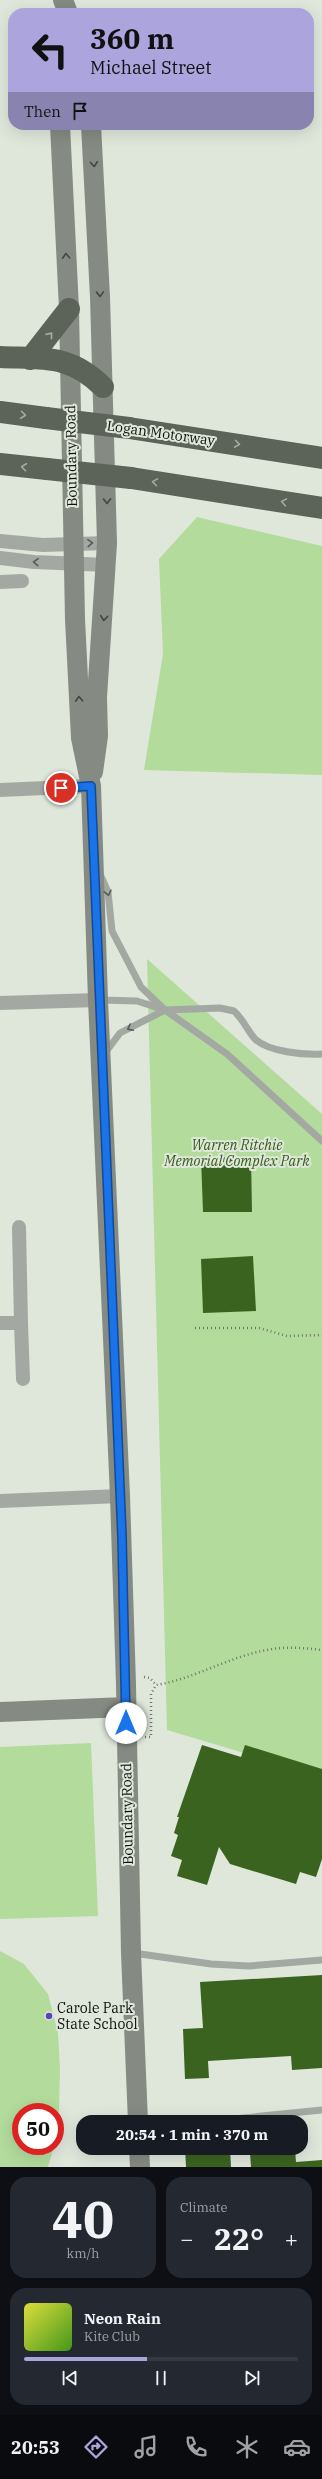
<!DOCTYPE html>
<html lang="en">
<head>
<meta charset="utf-8">
<style>
  body { margin:0; font-family:"IBM Plex Serif",serif; background:#242831; color:#f1f3f6; height:100vh; display:flex; flex-direction:column; font-size:15px; white-space:nowrap }
  * { box-sizing:border-box; margin:0 }
  p { font-size:13px; color:#9ea1a6 }
  .icon { flex:none; width:22px; height:22px; fill:none; stroke:currentColor; stroke-width:2; stroke-linecap:round; stroke-linejoin:round }
  .map { position:relative; height:2167px; overflow:hidden }
  .drawer { display:flex; flex-direction:column; gap:10px; padding:10px; background:#0d0f14; flex:1 }
  .drawer>* { flex:none }
  .hud { position:absolute; left:8px; top:8px; width:306px; height:122px; border-radius:16px; box-shadow:0 4px 16px #0002; background:#aca4dc; color:#111; overflow:hidden }
  .speed { position:absolute; left:12px; top:2103px; display:flex; gap:8px; font-size:20px; font-weight:700; text-align:center }
  .speed>* { display:grid; place-content:center; width:52px; height:52px; border-radius:50%; background:#171b24; box-shadow:0 4px 16px #0002; line-height:1 }
  .speed .limit { border:6px solid #d22; background:#fff; color:#111 }
  .pin { position:absolute; display:grid; place-items:center; width:34px; height:34px; color:#fff; margin:-17px; border:2px solid #fff; border-radius:50%; box-shadow:0 1px 4px #0007 }
  .me { position:absolute; width:44px; margin:-22px; rotate:0deg; stroke-linejoin:round; filter:drop-shadow(0 0 3px #0008) }
  .turn { display:flex; align-items:center; gap:14px; height:84px; padding:0 16px; font-size:18px }
  .turn .icon { width:52px; height:52px; stroke-width:2.5 }
  .turn b { display:block; font-size:28px; line-height:34px }
  .then { display:flex; align-items:center; height:38px; padding:0 16px; background:#0003; gap:8px; font-size:15px }
  .big { font-size:30px; font-weight:800; line-height:1.1 }
  .drawer .card { flex:1; display:flex; flex-direction:column; justify-content:center; gap:6px; min-width:0; padding:0 14px; border-radius:16px; background:#242831 }
  .drawer .dial { align-items:center; gap:0 }
  .dial b { font-size:52px; line-height:1 }
  .song { display:flex; align-items:center; gap:12px }
  .cover { width:48px; height:48px; border-radius:6px; background:linear-gradient(135deg,hsl(60 70% 55%),hsl(100 70% 35%)) }
  .played { height:4px; border-radius:2px; background:linear-gradient(90deg,#aca4dc 45%,#363941 45%) }
  .keys { display:flex; justify-content:space-around; direction:ltr }
  .heat { display:flex; justify-content:space-between; align-items:center; font-size:22px; direction:ltr }
  .drawer .tiles { flex:1; display:grid; gap:10px; grid-template-columns:1fr 1fr }
  .card:last-child { grid-column:span 2 }
  .trip { position:absolute; left:76px; top:2115px; width:232px; height:40px; border-radius:16px; background:#171b24; box-shadow:0 4px 16px #0002; font-weight:800; line-height:40px; text-align:center }
  .tab-bar { display:flex; height:64px; justify-content:space-around; align-items:center; background:#090b0e; color:#9ea1a6 }
  .tab-bar .icon { width:28px; height:28px }
  .tab-bar .active { color:#aca4dc }
  .tab-bar b { font-size:18px; color:#f1f3f6 }
  .map>svg:first-child { display:block }
  .green { fill:#b2db9c }
  .building { fill:#3b6320 }
  .lines { fill:none; stroke-linecap:round; stroke-linejoin:round }
  .path { stroke:#71766e; stroke-width:2.5; stroke-dasharray:1 3; stroke-linecap:butt }
  .lane { stroke:#a4a8a3; stroke-width:7 }
  .street { stroke:#a4a8a3; stroke-width:14 }
  .secondary { stroke:#858a83; stroke-width:20 }
  .highway { stroke:#5c6359; stroke-width:22 }
  .highway-bridge { stroke:#5c6359; stroke-width:22 }
  .oneway { stroke:#434742 }
  .oneway2 { stroke:#a4aca0 }
  .oneway3 { stroke:#585c58 }
  .route-casing { stroke:#114b97; stroke-width:10 }
  .route { stroke:#1a73e8; stroke-width:7 }
  .poi-dot { fill:#5844bc; stroke:#dfe7db; stroke-width:1.5 }
  .labels { text-anchor:middle; dominant-baseline:central; stroke-width:4; stroke-linejoin:round; paint-order:stroke }
  .street-label { font-size:14px; fill:#0d100c; stroke:#dfe7db }
  .park-label { font-size:14px; font-style:italic; fill:#345d17; stroke:#dfe7db }
  .poi-label { font-size:14px; fill:#0d100c; stroke:#dfe7db; text-anchor:start }
</style>
</head>
<body>
<div class="map">
<svg width="322" height="2167" viewBox="0 0 322 2167">
  <rect width="100%" height="100%" fill="#dfe7db"/>
  <path class="green" d="M 197,517 L 322,546 L 322,775 L 144,770 L 163,654 L 159,559 Z
    M 147,959 L 322,1114 L 322,1776 L 167,1730 Z
    M 91,1743 L 98,1916 L 0,1919 L 0,1747 Z
    M 0,1951 L 24,1964 L 48,1994 L 58,2033 L 60,2069 L 59,2110 L 55,2140 L 55,2112 L 21,2112 L 21,2146 L 54,2146 L 48,2167 L 0,2167 Z"/>
  <path class="building" d="M 251,1157 L 252,1212 L 203,1212 L 201,1158 Z
    M 253,1256 L 256,1311 L 203,1313 L 201,1259 Z
    M 202,1745 L 241,1757 L 245,1745 L 322,1769 L 322,1859 L 316,1877 L 300,1872 L 296,1884 L 230,1864 L 219,1847 L 207,1885 L 177,1876 L 182,1860 L 171,1856 L 178,1835 L 174,1833 L 179,1817 L 177,1817 Z
    M 322,1975 L 322,2068 L 292,2070 L 291,2056 L 208,2061 L 209,2078 L 185,2079 L 183,2029 L 203,2028 L 200,1982 Z
    M 185,2148 L 230,2148 L 231,2167 L 186,2167 Z
    M 295,2150 L 296,2162 L 322,2160 L 322,2167 L 251,2167 L 250,2153 Z"/>
  <g class="lines">
    <path class="path" d="M 195,1328 L 259,1328 L 287,1336 L 322,1335
      M 144,1677 L 150,1678 L 156,1685
      M 145,1737 L 151,1737 L 151,1694 L 156,1685 C 194,1679 228,1657 267,1650 C 285,1646 304,1648 322,1650"/>
    <path class="lane" d="M 100,874 L 108,892 L 112,931 L 141,987 L 165,1010 L 227,1054 L 322,1141
      M 100,1000 L 137,1001 L 165,1010 L 220,1008 L 234,1011 C 243,1019 247,1030 255,1039 C 269,1052 304,1055 322,1054
      M 105,1053 L 120,1033 L 165,1010
      M 133,1953 L 211,1964 L 249,1966 L 322,1960
      M 203,2122 L 322,2110"/>
    <path class="street" d="M 0,541 L 43,545 L 107,543
      M 0,558 L 34,562 L 107,565
      M 0,582 L 22,581
      M 0,790 L 91,786
      M 0,1003 L 98,1000
      M 0,1323 L 21,1323 L 19,1227
      M 21,1323 L 23,1379
      M 0,1501 L 120,1496"/>
    <path class="secondary" d="M 63,0 L 68,13
      M 60,125 L 69,309 L 75,619 L 81,738 L 91,786 L 98,1000 L 120,1496 L 126,1684 L 131,1953 L 138,2122
      M 91,125 L 100,297 L 107,543 L 97,697 L 98,736 L 93,772
      M 0,1712 L 126,1707
      M 139,2148 L 140,2167"/>
    <path class="highway" d="M 0,357 C 44,359 70,354 103,387
      M 30,359 L 69,309
      M 0,412 L 46,418
      M 129,428 L 322,458
      M 0,464 L 47,469
      M 131,478 L 322,508"/>
    <path class="highway-bridge" d="M 46,418 L 129,428
      M 47,469 L 131,478"/>
  </g>
  <defs><path id="oneway-chevron" d="M-2-3.5L2.5 0L-2 3.5" fill="none" stroke-width="1.6" stroke-linecap="round" stroke-linejoin="round"/></defs>
  <g class="oneway">
    <use href="#oneway-chevron" transform="translate(94 164) rotate(86)"/>
    <use href="#oneway-chevron" transform="translate(66 256) rotate(-93)"/>
    <use href="#oneway-chevron" transform="translate(100 294) rotate(88)"/>
    <use href="#oneway-chevron" transform="translate(107 501) rotate(89)"/>
    <use href="#oneway-chevron" transform="translate(104 618) rotate(96)"/>
    <use href="#oneway-chevron" transform="translate(79 699) rotate(-93)"/>
  </g>
  <g class="oneway2">
    <use href="#oneway-chevron" transform="translate(50 335) rotate(-51)"/>
    <use href="#oneway-chevron" transform="translate(23 415) rotate(7)"/>
    <use href="#oneway-chevron" transform="translate(237 444) rotate(8)"/>
    <use href="#oneway-chevron" transform="translate(24 467) rotate(-173)"/>
    <use href="#oneway-chevron" transform="translate(155 482) rotate(-171)"/>
    <use href="#oneway-chevron" transform="translate(284 502) rotate(-170)"/>
  </g>
  <g class="oneway3">
    <use href="#oneway-chevron" transform="translate(90 543) rotate(-2)"/>
    <use href="#oneway-chevron" transform="translate(36 562) rotate(-176)"/>
    <use href="#oneway-chevron" transform="translate(108 893) rotate(77)"/>
    <use href="#oneway-chevron" transform="translate(130 1028) rotate(153)"/>
  </g>
  <g class="lines">
    <defs>
      <path id="route" d="M 61,788 L 91,786 L 122,1537 L 126,1723"/>
    </defs>
    <use href="#route" class="route-casing"/>
    <use href="#route" class="route"/>
  </g>
  <circle class="poi-dot" cx="49" cy="2016" r="4"/>
  <g class="labels">
    <g class="street-label">
      <text transform="translate(161 433) rotate(8)">Logan Motorway</text>
      <text transform="translate(71 456) rotate(-91)">Boundary Road</text>
      <text transform="translate(127 1814) rotate(-91)">Boundary Road</text>
    </g>
    <g class="park-label">
      <text x="237" y="1145">Warren Ritchie<tspan x="237" dy="16">Memorial Complex Park</tspan></text>
    </g>
    <g class="poi-label">
      <text x="57" y="2008">Carole Park<tspan x="57" dy="16">State School</tspan></text>
    </g>
  </g>
</svg>
<div class="speed"><div class="limit">50</div></div>
<div class="pin" style="left:61px;top:788px;background:#d93025"><svg class="icon" aria-label="arrive" viewBox="0 0 24 24"><path d="M6 21V4h12l-3 4 3 4H6"/></svg></div>
<svg class="me" style="left:126px;top:1723px" viewBox="-20 -20 40 40"><circle r="19" fill="#fff"/><path d="M0-13L10 11 0 6-10 11z" fill="#1a73e8"/></svg>
<div class="trip">20:54 · 1 min · 370 m</div>
<div class="hud">
<div class="turn"><svg class="icon" aria-label="left" viewBox="0 0 24 24"><path d="M17 20v-9H6M10 6l-5 5 5 5"/></svg><div><b>360 m</b>Michael Street</div></div>
<div class="then">Then<svg class="icon" aria-label="arrive" viewBox="0 0 24 24"><path d="M6 21V4h12l-3 4 3 4H6"/></svg></div>
</div>
</div>
<section class="drawer">
<div class="tiles">
<div class="card dial"><b>40</b><p>km/h</p></div>
<div class="card"><p>Climate</p>
<div class="heat"><a>−</a><b class="big">22°</b><a>+</a></div>
</div>
<div class="card">
<div class="song"><i class="cover"></i><div><b>Neon Rain</b><p>Kite Club</p></div></div>
<div class="played"></div>
<div class="keys"><svg class="icon" aria-label="previous" viewBox="0 0 24 24"><path d="M18 5L8 12l10 7zM5 5v14"/></svg><svg class="icon" aria-label="pause" viewBox="0 0 24 24"><path d="M8 5v14M16 5v14"/></svg><svg class="icon" aria-label="next" viewBox="0 0 24 24"><path d="M6 5l10 7-10 7zM19 5v14"/></svg></div>
</div>
</div>
</section>
<nav class="tab-bar">
<b>20:53</b>
<svg class="icon active" aria-label="directions" viewBox="0 0 24 24"><path d="M12 3l9 9-9 9-9-9zM9 14v-3h6M13 9l2 2-2 2"/></svg>
<svg class="icon" aria-label="music" viewBox="0 0 24 24"><path d="M9 18V5l10-2v13"/><circle cx="6" cy="18" r="3"/><circle cx="16" cy="16" r="3"/></svg>
<svg class="icon" aria-label="phone" viewBox="0 0 24 24"><path d="M5 4h4l2 5-3 2q2 4 5 5l2-3 5 2v4C11 20 4 13 5 4z"/></svg>
<svg class="icon" aria-label="climate" viewBox="0 0 24 24"><path d="M12 3v18M4 7l16 10M4 17L20 7"/></svg>
<svg class="icon" aria-label="car" viewBox="0 0 24 24"><path d="M5 17H2v-5l4-1 3-4h7l3 4 3 1v5h-3M9 17h6M6 11h13"/><circle cx="7" cy="17" r="2"/><circle cx="17" cy="17" r="2"/></svg>
</nav>
</body>
</html>
